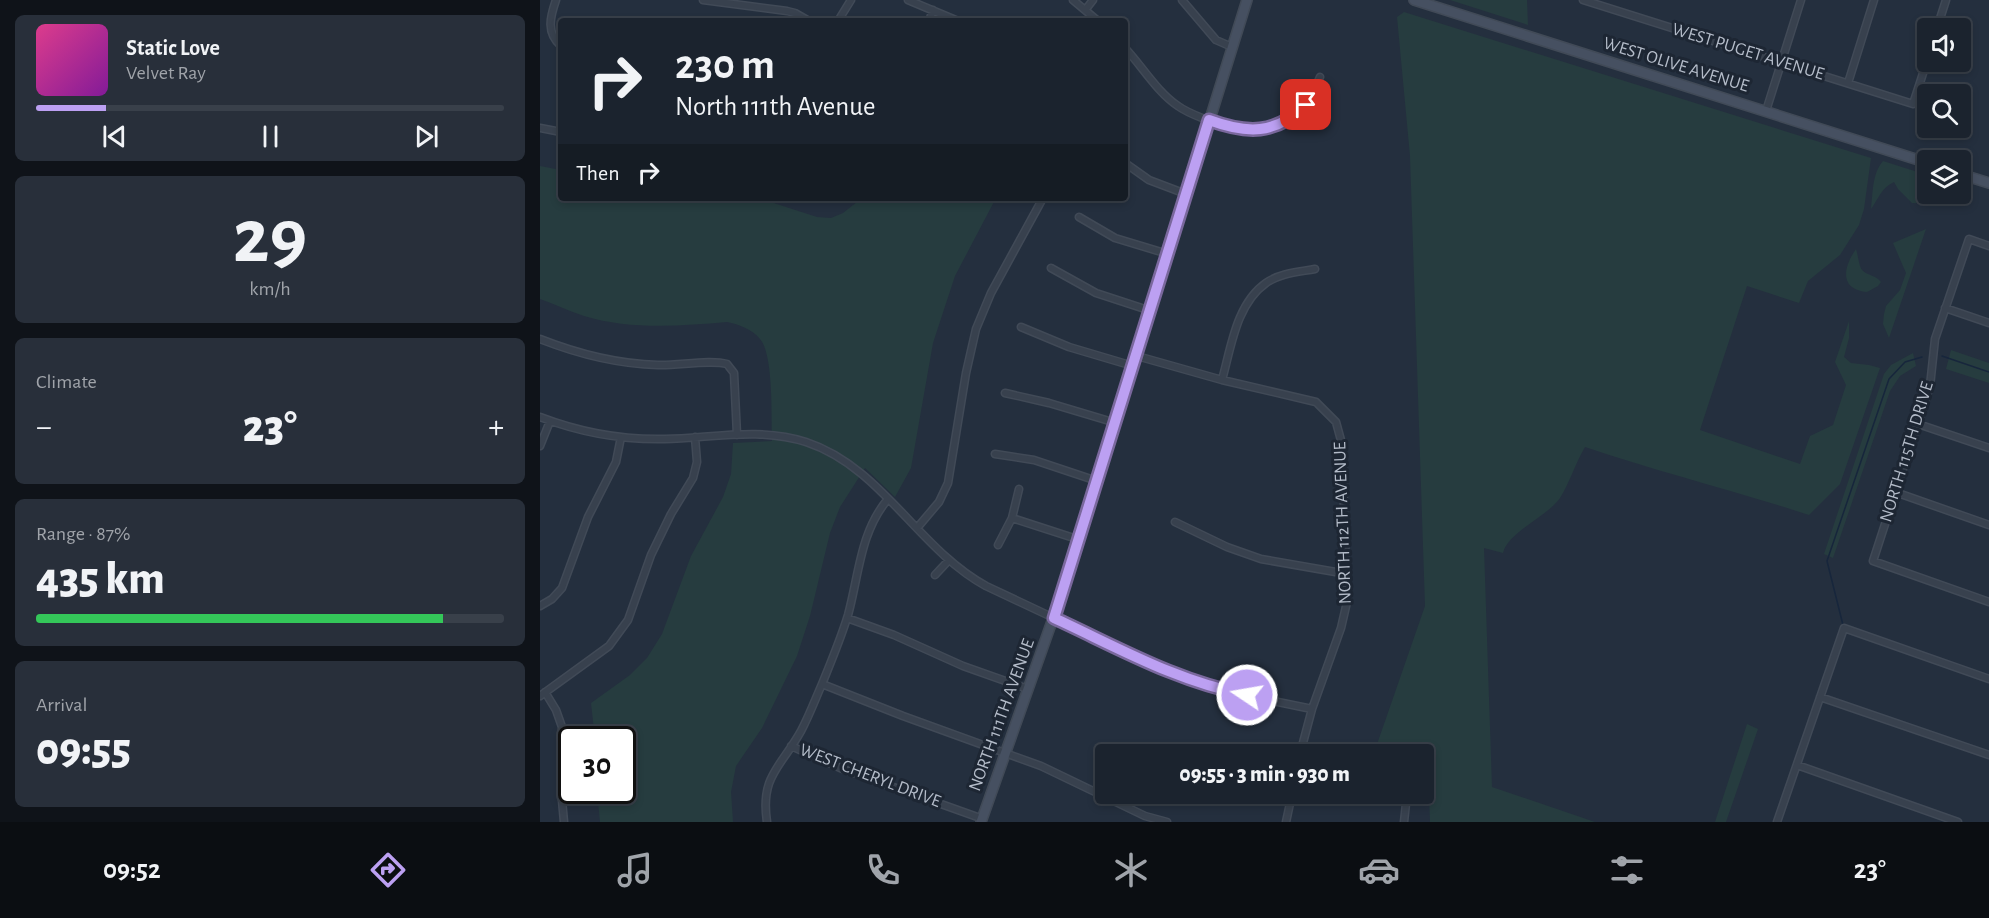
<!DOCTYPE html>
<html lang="en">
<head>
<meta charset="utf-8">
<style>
  body { margin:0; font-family:"Alegreya Sans",sans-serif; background:#282f3a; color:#f1f3f6; height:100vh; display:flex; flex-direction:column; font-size:22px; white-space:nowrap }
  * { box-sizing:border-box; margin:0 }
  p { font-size:20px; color:#a0a4aa }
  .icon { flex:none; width:33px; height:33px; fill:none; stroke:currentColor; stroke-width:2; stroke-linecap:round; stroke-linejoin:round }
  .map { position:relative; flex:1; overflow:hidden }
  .details { display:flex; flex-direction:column; gap:15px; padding:15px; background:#0f1319; width:540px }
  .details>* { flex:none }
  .guide { position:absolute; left:18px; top:18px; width:570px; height:183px; border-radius:6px; box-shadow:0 3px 9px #0003,0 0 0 2px #39404a; background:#1b232e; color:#f1f3f6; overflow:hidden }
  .fabs { position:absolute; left:1377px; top:18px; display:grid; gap:12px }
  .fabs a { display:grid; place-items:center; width:54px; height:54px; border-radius:6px; background:#1b232e; box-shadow:0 3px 9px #0003,0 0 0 2px #39404a; font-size:30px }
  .speed { position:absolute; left:18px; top:726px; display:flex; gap:12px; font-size:30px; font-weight:700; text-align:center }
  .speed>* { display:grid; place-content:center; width:78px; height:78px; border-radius:50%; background:#1b232e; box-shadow:0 3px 9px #0003,0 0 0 2px #39404a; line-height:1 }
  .speed .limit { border:3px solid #111; border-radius:9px; background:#fff; color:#111 }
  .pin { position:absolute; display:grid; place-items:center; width:51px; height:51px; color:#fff; margin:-26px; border-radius:12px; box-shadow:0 3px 9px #0006 }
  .me { position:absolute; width:66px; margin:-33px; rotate:282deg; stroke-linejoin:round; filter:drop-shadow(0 0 4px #0008) }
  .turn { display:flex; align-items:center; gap:21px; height:126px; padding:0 18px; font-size:27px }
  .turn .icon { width:78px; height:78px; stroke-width:2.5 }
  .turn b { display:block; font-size:42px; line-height:51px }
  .then { display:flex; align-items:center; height:57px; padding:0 18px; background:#0003; gap:12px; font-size:22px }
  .big { font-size:45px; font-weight:800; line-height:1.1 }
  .details .tile { flex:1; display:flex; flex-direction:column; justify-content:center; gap:9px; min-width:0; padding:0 21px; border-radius:9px; background:#282f3a }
  .details .dial { align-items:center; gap:0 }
  .dial b { font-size:78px; line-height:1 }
  .song { display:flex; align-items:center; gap:18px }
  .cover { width:72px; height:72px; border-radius:9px; background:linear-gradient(135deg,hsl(330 70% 55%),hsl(290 70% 35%)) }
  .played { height:6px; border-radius:3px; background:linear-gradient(90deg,#bca0f2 15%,#39404a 15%) }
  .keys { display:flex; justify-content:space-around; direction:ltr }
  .heat { display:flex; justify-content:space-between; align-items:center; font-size:33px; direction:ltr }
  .charge { height:9px; border-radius:4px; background:linear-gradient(90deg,#34c759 87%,#39404a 0) }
  .trip { position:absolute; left:555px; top:744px; width:339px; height:60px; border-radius:6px; background:#1b232e; box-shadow:0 3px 9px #0003,0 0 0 2px #39404a; font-weight:800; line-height:60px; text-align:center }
  .tab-bar { display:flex; height:96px; justify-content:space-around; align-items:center; background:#0b0e12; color:#a0a4aa }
  .tab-bar .icon { width:42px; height:42px }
  .tab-bar .on { color:#bca0f2 }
  .tab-bar b { font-size:27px; color:#f1f3f6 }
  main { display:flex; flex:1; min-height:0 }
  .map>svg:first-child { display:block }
  .green { fill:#263c3f }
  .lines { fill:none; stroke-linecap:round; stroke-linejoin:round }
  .stream { stroke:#17263c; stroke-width:1.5 }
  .street-casing { stroke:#414a57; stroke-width:9 }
  .secondary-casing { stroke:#414a57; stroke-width:12 }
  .street { stroke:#38414e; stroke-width:6 }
  .secondary { stroke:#465061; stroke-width:9 }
  .route-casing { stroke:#7a689d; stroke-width:15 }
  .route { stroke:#bca0f2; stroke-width:10 }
  .labels { text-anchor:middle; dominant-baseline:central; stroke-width:6; stroke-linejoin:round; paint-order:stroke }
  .street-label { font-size:18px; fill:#b4bcc9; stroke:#1d2633 }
</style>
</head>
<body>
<main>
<section class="details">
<div class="tile">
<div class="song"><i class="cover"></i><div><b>Static Love</b><p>Velvet Ray</p></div></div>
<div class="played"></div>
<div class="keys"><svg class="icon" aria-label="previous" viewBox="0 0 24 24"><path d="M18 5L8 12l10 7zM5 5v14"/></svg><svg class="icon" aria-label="pause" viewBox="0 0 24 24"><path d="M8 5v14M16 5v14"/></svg><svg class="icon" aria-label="next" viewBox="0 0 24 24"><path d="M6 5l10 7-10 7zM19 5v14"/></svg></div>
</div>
<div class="tile dial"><b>29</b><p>km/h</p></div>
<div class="tile"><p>Climate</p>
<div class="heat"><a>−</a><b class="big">23°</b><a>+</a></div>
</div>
<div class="tile"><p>Range · 87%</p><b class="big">435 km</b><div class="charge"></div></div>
<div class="tile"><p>Arrival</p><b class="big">09:55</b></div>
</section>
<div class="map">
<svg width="1449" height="822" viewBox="0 0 1449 822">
  <rect width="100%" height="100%" fill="#242f3e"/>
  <path class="green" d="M 910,0 L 987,0 L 988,25 Z
    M 864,12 L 1331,158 L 1324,209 L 1319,225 L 1300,255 L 1268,281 L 1259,303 L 1207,286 L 1160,430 L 1260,464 L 1270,436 L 1293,425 L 1306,385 L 1295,362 L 1309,321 L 1309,338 L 1304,357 L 1311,363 L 1329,365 L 1340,368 L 1300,484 L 1269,515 C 1195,491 1119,472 1045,447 C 1036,462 1029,484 1020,498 C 1007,517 968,532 963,553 L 944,548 L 952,787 L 1055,822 L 890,822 L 888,766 L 884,764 L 884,754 L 851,754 L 835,750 L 885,606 L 870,156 L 857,17 Z
    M 1343,161 L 1387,175 L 1388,194 L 1389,194 C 1384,200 1381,204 1372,203 L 1358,189 L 1354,182 C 1341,188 1339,198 1331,209 C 1333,192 1332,174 1343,161 Z
    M 0,166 L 21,170 L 21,198 L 218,198 L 277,217 L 291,218 L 303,213 L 322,198 L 456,198 L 415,276 L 393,343 L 371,468 L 355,497 L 325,468 L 300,507 L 290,533 L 270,616 L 257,656 L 222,728 L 196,766 L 191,792 L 193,822 L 60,822 L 57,791 L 82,790 L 82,740 L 55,739 L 51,703 L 90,675 L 107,658 L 122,634 L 151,556 L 183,497 L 191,474 L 193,443 L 232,441 C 231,419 234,355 220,339 C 213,330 199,324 187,322 C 140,326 90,330 44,316 C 29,311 14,304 0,299 Z
    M 1386,229 L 1349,338 L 1343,324 L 1344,314 L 1346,306 L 1360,290 L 1366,273 L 1353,243 Z
    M 1316,249 C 1318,255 1319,266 1322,270 C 1328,276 1336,275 1341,282 L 1338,286 L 1327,292 C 1298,289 1304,266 1316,249 Z
    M 1411,350 L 1449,363 L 1449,383 L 1406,369 Z
    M 1373,353 L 1376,366 L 1360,376 L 1350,391 L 1293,558 L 1284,554 L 1344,374 L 1351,365 Z
    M 1207,724 L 1218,729 L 1186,822 L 1175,822 Z"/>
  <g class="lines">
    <path class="stream" d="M 1402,356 L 1449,372
      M 1303,625 L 1287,561 L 1349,379 L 1365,362 L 1382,357"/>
    <defs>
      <path id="street" d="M 16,0 C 10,17 6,33 21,46
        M 163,0 L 247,11 L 255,13 L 269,21
        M 368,0 L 418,21
        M 533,0 L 558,21
        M 642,0 L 676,40 L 692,47
        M 1043,0 L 1373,104 L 1388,58
        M 546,9 L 553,0
        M 298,21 L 311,0
        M 389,21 L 393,10
        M 1397,28 L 1406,0
        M 585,48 C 602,66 617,92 638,106 C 646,112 657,116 667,120 C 700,131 741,138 765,106 C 772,98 776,86 780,77
        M 1308,83 L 1334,0
        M 1226,111 L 1261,0
        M 0,128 L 21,132
        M 585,163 L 609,180 L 646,194
        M 539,217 L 575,238 L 628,254
        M 1449,246 L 1429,239 L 1395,339 L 1390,386 L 1333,561 L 1449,602
        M 511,268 L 556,293 L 611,311
        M 1405,308 L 1449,323
        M 481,327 L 529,347 L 593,366
        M 0,339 C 38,354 77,364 118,365 C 137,366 170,359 187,364 L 194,373 L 197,435
        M 597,356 L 682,380 L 776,402 L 796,422 L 802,444 L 807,602 L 801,628 L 772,709 L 760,754
        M 682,380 C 691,348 696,304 726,283 C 740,273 759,272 775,269
        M 465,393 L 509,403 L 576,423
        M 0,417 C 39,432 83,440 125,439 C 172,438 220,427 266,442 C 342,467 378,549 446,586 L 637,676 L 680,690 L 772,709
        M 1378,424 L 1449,448
        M 0,446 L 10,421
        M 455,454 L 494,460 L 557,481
        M 1355,492 L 1449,525
        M 472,518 L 540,540
        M 635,522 L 687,547 L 721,559 L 807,574
        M 377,528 L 399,502 L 408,483 L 426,373 L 436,329 L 451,293 L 503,198
        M 458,545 L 472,518 L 479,489
        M 395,575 L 409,560
        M 0,606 L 12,599 L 22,588 L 48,517 L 76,462 L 81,437
        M 307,618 L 354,635 L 423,666 L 488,689
        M 282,684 L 363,716 L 501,766 L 605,816 L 627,822
        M 5,692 L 16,710 L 22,727 L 21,789 L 24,822
        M 0,696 L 69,646 L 88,620 L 111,555 L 131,514 L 153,478 L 157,462 L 155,437
        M 1280,697 L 1449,755
        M 251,746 L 300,768 L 443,819
        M 1257,765 L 1418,822
        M 227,822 C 220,776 241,767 261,731 C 269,716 275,700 282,684 C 291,662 301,638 308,615 C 319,575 320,532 348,499
        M 746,822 L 752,794
        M 864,822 L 867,794
        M 1237,822 L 1304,628 L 1449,679"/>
      <path id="secondary" d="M 874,0 L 1388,163
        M 1420,174 L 1449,183
        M 441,822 L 527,579 L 707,0"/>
    </defs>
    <use href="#street" class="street-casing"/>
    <use href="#secondary" class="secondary-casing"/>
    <use href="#street" class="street"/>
    <use href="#secondary" class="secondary"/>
  </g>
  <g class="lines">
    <defs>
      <path id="route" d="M 707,695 C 636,681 579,648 514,618 L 669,120 C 707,134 735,135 766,105"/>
    </defs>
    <use href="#route" class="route-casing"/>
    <use href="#route" class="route"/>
  </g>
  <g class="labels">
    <g class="street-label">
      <text transform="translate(1208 52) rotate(17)">WEST PUGET AVENUE</text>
      <text transform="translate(1136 65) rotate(17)">WEST OLIVE AVENUE</text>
      <text transform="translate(1367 452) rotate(-73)">NORTH 115TH DRIVE</text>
      <text transform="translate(803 523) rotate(-92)">NORTH 112TH AVENUE</text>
      <text transform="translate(462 715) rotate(-70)">NORTH 111TH AVENUE</text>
      <text transform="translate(330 776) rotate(21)">WEST CHERYL DRIVE</text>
    </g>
  </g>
</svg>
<div class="fabs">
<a><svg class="icon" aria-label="sound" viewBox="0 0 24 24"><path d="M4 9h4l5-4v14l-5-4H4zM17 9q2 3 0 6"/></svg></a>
<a><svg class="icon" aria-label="search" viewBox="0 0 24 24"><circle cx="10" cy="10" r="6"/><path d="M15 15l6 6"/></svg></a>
<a><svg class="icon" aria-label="layers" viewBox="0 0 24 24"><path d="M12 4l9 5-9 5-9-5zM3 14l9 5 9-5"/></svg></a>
</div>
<div class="speed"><div class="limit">30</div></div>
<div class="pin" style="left:766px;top:105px;background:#d93025"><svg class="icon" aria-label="arrive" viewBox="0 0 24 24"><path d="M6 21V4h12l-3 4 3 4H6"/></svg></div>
<svg class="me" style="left:707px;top:695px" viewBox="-20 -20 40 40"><circle r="17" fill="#bca0f2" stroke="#fff" stroke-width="3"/><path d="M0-11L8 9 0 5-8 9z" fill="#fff"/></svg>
<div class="trip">09:55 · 3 min · 930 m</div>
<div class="guide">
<div class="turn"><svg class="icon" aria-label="right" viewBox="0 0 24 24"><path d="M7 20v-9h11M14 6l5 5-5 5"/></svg><div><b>230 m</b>North 111th Avenue</div></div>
<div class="then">Then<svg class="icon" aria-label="right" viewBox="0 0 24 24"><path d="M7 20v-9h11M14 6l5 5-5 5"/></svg></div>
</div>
</div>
</main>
<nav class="tab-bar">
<b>09:52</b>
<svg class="icon on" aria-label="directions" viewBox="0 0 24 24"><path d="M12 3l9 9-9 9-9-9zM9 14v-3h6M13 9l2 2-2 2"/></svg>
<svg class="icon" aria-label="music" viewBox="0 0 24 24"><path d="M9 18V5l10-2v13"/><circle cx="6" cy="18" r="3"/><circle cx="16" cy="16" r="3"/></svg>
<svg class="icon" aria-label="phone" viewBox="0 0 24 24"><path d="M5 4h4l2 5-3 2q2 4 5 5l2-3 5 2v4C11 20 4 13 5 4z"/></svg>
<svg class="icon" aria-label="climate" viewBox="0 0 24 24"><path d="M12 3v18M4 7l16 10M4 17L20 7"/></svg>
<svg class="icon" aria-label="car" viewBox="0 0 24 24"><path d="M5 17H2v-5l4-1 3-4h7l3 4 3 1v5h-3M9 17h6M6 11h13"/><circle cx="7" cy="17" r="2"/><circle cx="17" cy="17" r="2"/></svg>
<svg class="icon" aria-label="filters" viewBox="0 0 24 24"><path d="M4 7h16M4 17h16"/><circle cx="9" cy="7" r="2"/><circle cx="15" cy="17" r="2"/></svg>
<b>23°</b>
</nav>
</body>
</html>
